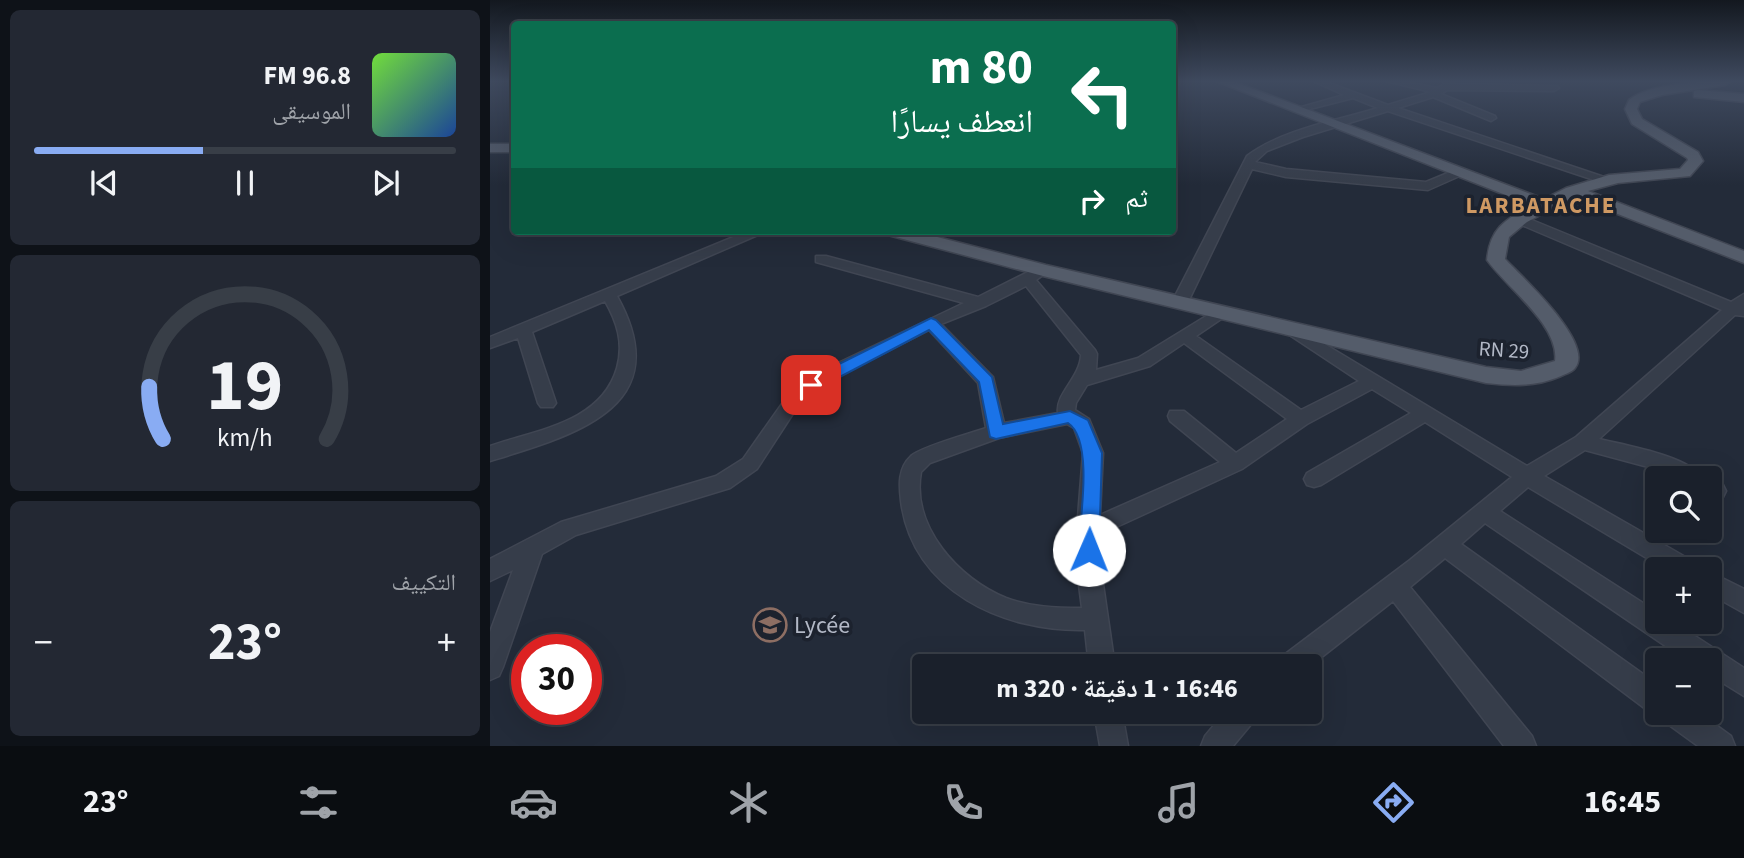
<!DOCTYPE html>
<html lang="ar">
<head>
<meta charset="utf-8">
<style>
  body { margin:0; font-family:"Source Sans 3","Noto Naskh Arabic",sans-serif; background:#232833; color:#f1f3f6; direction:rtl; height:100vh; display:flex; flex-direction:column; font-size:26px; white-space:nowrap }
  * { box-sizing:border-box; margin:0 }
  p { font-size:23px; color:#9fa3a9 }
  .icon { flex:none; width:38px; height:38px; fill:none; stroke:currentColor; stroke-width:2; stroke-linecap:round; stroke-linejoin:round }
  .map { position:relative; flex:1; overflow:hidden; direction:ltr }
  .side { display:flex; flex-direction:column; gap:10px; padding:10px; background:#0e1218; width:490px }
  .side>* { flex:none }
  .top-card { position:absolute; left:21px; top:21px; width:665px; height:214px; border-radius:7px; box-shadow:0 7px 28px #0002,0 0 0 2px #383e47; direction:rtl; background:#0b6e4f; color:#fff; overflow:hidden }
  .buttons { position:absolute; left:1155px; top:466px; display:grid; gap:14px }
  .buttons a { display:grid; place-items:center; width:77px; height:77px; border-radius:7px; background:#1a202b; box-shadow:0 7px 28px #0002,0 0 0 2px #383e47; font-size:35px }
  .speed { position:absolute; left:21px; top:634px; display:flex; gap:14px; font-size:35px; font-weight:700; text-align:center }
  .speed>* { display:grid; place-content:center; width:91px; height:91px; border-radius:50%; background:#1a202b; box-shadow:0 7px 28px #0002,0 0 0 2px #383e47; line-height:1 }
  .speed .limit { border:10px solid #d22; background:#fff; color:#111 }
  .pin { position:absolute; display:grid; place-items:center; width:60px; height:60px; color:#fff; margin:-30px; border-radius:14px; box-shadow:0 4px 10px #0006 }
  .me { position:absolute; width:77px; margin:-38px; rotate:1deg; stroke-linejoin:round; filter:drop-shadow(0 0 5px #0008) }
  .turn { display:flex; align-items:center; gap:24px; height:147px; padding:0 28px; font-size:32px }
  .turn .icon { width:91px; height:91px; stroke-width:2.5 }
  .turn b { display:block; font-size:49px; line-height:60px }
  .then { display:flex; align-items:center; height:66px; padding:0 28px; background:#0003; gap:14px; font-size:26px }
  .big { font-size:52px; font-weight:700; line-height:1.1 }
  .side .widget { flex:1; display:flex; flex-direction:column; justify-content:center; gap:10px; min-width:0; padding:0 24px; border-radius:10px; background:#232833 }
  .side .dial { align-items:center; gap:0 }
  .dial svg { height:182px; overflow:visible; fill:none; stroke:#383e47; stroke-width:7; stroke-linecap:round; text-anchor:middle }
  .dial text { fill:#f1f3f6; stroke:none }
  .song { display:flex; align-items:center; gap:21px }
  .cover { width:84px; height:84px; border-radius:10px; background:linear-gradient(135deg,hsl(100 70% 55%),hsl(220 70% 35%)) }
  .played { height:7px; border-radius:4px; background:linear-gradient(90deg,#89acf3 40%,#383e47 40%) }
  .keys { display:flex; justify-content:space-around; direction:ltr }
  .heat { display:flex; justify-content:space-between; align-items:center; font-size:38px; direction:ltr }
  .trip { position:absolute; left:422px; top:654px; width:410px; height:70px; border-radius:7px; background:#1a202b; box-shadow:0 7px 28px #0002,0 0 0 2px #383e47; font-weight:700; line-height:70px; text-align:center; direction:rtl }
  .dock { display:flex; height:112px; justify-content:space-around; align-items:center; background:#0a0d11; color:#9fa3a9 }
  .dock .icon { width:49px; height:49px }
  .dock .selected { color:#89acf3 }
  .dock b { font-size:32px; color:#f1f3f6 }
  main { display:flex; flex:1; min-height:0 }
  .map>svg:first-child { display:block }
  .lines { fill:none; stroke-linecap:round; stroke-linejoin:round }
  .minor-casing { stroke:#404653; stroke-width:3 }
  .major-casing { stroke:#404653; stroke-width:3 }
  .minor { fill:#363d4a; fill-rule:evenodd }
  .major { fill:#545c6a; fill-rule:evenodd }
  .route { fill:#1a73e8; stroke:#114b97; stroke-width:2 }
  .labels { text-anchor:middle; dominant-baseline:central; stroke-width:7; stroke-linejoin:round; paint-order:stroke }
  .street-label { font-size:21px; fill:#b2b8c6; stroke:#1c222e }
  .far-district-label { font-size:23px; font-weight:bold; letter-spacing:2px; fill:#cf9963; stroke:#1c222e }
  .near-poi-label { font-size:24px; fill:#b2b8c6; stroke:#1c222e; text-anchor:start }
</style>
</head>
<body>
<main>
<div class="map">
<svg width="1254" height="746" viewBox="0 0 1254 746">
  <rect width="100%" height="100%" fill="#232b39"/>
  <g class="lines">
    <defs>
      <path id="minor" d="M 823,81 L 834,81 L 898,105 L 941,92 L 896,81 L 911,81 L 947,88 L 954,84 L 953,81 L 962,81 L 964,84 L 1067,86 L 1069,88 L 1064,91 L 957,90 L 951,94 L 1005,116 L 1006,118 L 1001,121 L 943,97 L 908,108 L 1123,180 L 1113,183 L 898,111 L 813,137 L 777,151 L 765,162 L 796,169 L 936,182 L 970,168 L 974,170 L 974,174 L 938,190 L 796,177 L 762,169 L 698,302 L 695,305 L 685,305 L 682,302 L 757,156 C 793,129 846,121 888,108 L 863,98 L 808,112 L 808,108 L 854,95 Z
        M 1032,216 L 1241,302 L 1254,294 L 1254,316 L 1245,315 L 1109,439 C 1133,445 1200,456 1212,478 L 1185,478 L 1173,471 L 1095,450 L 1054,476 L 1204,562 L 1207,569 L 1175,569 L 1038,487 L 1010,511 L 1167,612 L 1167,621 L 1182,621 L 1254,668 L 1254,696 L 1220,675 L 1220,660 L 1196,660 L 995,523 L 971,544 L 1167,684 L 1167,712 L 1170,712 L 1167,713 L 1157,710 L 955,558 L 920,587 L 1042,736 L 1046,746 L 1014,746 L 903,601 L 819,667 L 786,667 L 790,658 L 920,560 L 1022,477 L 935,422 L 831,485 L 824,487 L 817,485 L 814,479 L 817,473 L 921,413 L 882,389 L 817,424 L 752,469 L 609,535 L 611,570 L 625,667 L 599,667 L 595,630 C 514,632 422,591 411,501 C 409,485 408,468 421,456 C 433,446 479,434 496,428 L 488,383 L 439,330 L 335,383 L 308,406 L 267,469 L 240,488 L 86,535 L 52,554 L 13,667 L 9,676 L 0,680 L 0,632 L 23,570 L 0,581 L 0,559 L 71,522 L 226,476 L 253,459 L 296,398 L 323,375 L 474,303 L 326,262 L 326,256 L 336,256 L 488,297 L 548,267 L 558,267 L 560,270 L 546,280 L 605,350 L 607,354 L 606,370 L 648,358 L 731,307 L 739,312 L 737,315 L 706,336 L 811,410 L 869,381 L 789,328 L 797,323 L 803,325 L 1037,466 L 1086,437 L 1232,310 L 1027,223 L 1025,220 ZM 536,286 L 591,355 C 590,378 565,394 568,413 L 514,423 L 503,377 L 451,324 L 496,306 ZM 694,343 L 797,419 L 746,453 L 694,411 L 680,411 L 678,416 L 680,421 L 730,462 L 610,515 L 613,453 L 599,419 L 585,410 L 586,403 L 597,385 L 660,366 ZM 577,424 L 584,428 L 593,453 L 587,530 L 587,570 L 592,608 C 567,608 540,607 516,598 C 469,579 421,527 431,472 L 440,463 L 509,438 Z
        M 258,231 L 277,231 L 127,296 C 189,407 85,435 0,461 L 0,446 C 46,430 111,423 127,368 C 134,343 127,322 115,301 L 42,332 L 66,403 L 63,407 L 51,407 L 48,403 L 28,338 L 0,348 L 0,337 Z
        M 1220,480 L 1233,485 L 1236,491 L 1233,497 L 1226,499 L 1220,497 Z
        M 1220,572 L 1254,589 L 1254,613 L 1220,594 Z
        M 604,712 L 632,712 L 638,746 L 610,746 Z
        M 735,712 L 767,712 L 763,722 L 743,746 L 711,746 L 715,736 Z
        M 1171,712 L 1208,712 L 1241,736 L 1245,746 L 1208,746 L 1175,722 Z"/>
      <path id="major" d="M 726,81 L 742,81 L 1054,199 L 1076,188 L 1119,175 L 1190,169 L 1198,160 L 1197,158 L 1142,124 L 1135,109 L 1139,100 C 1159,83 1215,81 1241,81 L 1235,85 L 1172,95 L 1150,102 L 1147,109 L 1152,119 L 1208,152 L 1213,161 L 1200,176 L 1128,183 L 1098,191 L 1254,251 L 1254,263 L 1084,197 L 1037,222 L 1019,237 L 1015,259 C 1032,277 1105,343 1085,368 C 1082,372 1075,374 1071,376 C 1045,387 1023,386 996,383 L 553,276 L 398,235 L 395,231 L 424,231 L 556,265 L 996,367 L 1031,371 L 1065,361 C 1070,326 1016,287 997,260 C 1000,228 1015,220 1041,205 Z
        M 1208,90 L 1254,94 L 1254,102 L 1204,97 L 1204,91 Z
        M 0,144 L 24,144 L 24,152 L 0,152 Z"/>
    </defs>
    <use href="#minor" class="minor-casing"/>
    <use href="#major" class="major-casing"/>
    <use href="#minor" class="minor"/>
    <use href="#major" class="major"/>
  </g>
  <linearGradient id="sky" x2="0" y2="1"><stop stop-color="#13181f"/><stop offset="0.44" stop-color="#3f4a5f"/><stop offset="1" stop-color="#3f4a5f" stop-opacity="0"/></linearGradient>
  <rect width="1254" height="185" fill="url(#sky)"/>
  <path class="route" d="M 441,318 L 446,320 L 502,377 L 513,424 L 580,411 L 598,420 L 612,453 L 609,550 L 606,556 L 599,559 L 591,556 L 588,550 C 590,521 604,440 578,423 L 506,439 L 500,437 L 489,382 L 439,330 L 327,389 L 321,390 L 313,385 L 315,381 Z"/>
  <defs>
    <symbol id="school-ring" viewBox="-11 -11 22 22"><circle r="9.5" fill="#1c222e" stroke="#8d6e63" stroke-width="1.5"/><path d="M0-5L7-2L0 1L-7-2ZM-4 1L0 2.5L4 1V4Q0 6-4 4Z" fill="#8d6e63"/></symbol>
  </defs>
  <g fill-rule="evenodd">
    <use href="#school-ring" x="261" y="606" width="38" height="38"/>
  </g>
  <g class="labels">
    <g class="street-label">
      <text transform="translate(1014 350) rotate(4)">RN 29</text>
    </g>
    <g class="far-district-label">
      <text x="1051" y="205">LARBATACHE</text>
    </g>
    <g class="near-poi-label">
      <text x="304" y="625">Lycée</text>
    </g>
  </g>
</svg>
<div class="buttons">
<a><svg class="icon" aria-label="search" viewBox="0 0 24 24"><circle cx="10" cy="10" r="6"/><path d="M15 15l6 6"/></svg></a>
<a>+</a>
<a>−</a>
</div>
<div class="speed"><div class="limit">30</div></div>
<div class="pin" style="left:321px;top:385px;background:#d93025"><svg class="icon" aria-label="arrive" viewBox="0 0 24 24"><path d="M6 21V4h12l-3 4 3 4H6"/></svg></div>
<svg class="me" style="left:599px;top:550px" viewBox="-20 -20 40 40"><circle r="19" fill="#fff"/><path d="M0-13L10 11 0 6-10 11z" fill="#1a73e8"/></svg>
<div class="trip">16:46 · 1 دقيقة · 320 m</div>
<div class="top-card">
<div class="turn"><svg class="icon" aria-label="left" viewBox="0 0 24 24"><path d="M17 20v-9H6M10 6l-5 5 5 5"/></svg><div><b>80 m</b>انعطف يسارًا</div></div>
<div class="then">ثم<svg class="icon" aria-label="right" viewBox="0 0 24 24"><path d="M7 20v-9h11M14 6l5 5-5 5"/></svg></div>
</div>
</div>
<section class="side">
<div class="widget">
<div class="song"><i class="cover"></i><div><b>96.8 FM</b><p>الموسيقى</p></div></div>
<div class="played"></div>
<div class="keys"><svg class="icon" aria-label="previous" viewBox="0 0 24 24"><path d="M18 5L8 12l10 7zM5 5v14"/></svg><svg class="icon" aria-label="pause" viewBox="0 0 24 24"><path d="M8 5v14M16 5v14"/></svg><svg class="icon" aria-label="next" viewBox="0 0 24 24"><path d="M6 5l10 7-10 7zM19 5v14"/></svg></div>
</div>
<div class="widget dial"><svg viewBox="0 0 100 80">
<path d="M14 69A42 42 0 1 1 86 69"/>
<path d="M14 69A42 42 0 0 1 8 46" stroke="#89acf3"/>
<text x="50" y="56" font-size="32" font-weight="700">19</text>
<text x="50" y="72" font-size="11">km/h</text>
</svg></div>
<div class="widget"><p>التكييف</p>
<div class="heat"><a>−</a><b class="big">23°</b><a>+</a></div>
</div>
</section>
</main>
<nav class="dock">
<b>16:45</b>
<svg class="icon selected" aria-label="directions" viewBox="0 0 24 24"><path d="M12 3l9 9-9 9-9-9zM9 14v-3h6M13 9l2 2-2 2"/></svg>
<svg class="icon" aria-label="music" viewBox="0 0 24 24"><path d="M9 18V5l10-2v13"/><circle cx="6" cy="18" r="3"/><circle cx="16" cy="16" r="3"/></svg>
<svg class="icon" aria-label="phone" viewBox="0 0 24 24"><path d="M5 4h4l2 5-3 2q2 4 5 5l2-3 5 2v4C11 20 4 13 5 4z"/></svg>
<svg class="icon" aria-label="climate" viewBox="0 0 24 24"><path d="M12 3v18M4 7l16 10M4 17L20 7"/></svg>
<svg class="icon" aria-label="car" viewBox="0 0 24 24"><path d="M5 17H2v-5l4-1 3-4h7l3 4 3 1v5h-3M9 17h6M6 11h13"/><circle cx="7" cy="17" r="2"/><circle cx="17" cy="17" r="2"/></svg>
<svg class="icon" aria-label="filters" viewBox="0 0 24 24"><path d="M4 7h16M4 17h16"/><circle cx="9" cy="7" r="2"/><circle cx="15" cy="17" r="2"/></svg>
<b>23°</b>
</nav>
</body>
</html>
